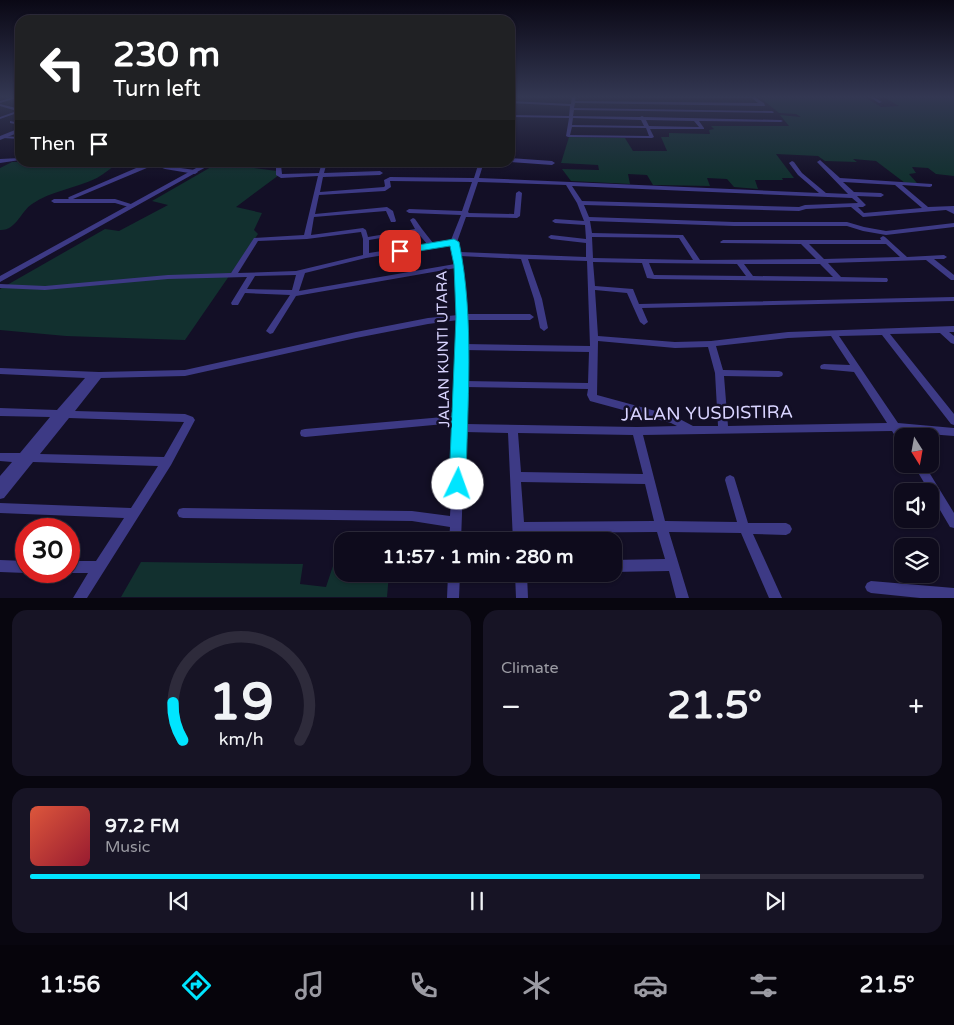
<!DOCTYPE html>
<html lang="en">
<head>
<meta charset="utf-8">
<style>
  body { margin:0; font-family:"Varela Round",sans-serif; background:#171425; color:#f1f3f6; height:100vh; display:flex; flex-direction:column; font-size:19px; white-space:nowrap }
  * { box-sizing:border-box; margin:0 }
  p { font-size:16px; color:#9b9ba3 }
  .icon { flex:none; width:28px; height:28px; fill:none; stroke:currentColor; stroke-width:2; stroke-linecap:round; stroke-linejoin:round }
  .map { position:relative; height:598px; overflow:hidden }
  .side { display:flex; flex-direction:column; gap:12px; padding:12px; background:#08060f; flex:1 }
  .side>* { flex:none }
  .guide { position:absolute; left:15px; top:15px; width:500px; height:152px; border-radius:15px; box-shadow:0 1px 4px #0004,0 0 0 1px #2e2b3b; background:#202124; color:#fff; overflow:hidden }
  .needle { width:32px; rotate:169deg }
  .controls { position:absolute; left:894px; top:428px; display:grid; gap:10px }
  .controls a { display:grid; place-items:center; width:45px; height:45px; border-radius:10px; background:#0e0b1c; box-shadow:0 1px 4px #0004,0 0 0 1px #2e2b3b; font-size:25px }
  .speed { position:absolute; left:15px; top:518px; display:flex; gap:10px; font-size:25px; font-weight:700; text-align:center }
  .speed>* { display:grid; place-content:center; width:65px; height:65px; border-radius:50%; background:#0e0b1c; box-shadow:0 1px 4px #0004,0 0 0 1px #2e2b3b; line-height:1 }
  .speed .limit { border:8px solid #d22; background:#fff; color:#111 }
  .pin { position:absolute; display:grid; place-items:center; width:42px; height:42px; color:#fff; margin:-21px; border-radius:10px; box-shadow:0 2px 8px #0006 }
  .me { position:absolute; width:55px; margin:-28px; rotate:3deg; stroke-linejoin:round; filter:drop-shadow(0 0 4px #0008) }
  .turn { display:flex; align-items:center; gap:18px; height:105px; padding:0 15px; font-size:22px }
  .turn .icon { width:65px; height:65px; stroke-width:2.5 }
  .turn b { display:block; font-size:35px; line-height:42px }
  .then { display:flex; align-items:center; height:48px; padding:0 15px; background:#0003; gap:10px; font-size:19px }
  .big { font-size:38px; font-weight:700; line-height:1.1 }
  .side .widget { flex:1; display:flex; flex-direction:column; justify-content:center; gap:8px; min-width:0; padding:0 18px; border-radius:15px; background:#171425 }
  .side .dial { align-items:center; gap:0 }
  .dial svg { height:130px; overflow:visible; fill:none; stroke:#2e2b3b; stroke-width:7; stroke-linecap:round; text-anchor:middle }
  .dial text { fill:#f1f3f6; stroke:none }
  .song { display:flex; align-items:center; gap:15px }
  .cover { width:60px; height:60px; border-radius:8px; background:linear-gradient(135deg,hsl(10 70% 55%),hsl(350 70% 35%)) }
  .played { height:5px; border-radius:2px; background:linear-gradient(90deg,#00e5ff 75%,#2e2b3b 75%) }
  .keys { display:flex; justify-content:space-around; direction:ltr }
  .heat { display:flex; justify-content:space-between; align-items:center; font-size:28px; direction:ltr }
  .side .tiles { flex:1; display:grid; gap:12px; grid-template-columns:1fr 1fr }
  .widget:last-child { grid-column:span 2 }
  .trip { position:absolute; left:334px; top:532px; width:288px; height:50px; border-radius:15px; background:#0e0b1c; box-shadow:0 1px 4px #0004,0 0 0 1px #2e2b3b; font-weight:700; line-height:50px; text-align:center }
  .tabs { display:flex; height:80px; justify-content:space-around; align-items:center; background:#06040b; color:#9b9ba3 }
  .tabs .icon { width:35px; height:35px }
  .tabs .on { color:#00e5ff }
  .tabs b { font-size:22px; color:#f1f3f6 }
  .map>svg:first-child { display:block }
  .green { fill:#12302f }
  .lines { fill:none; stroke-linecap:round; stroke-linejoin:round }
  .minor { fill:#3d3a85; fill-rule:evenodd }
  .tertiary { fill:#3d3a85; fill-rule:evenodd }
  .route { fill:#00e5ff; stroke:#0095a6 }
  .labels { text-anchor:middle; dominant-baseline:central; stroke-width:5; stroke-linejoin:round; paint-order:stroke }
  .street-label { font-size:15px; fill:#d9d4ff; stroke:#130f26 }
  .near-street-label { font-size:18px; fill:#d9d4ff; stroke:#130f26 }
</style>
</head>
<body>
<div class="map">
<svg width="954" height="598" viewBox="0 0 954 598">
  <rect width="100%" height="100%" fill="#130f26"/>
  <path class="green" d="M 758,96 L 863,96 L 881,107 L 899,106 L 882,96 L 954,96 L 954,176 L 936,174 L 928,168 L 912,167 L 916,173 L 909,174 L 917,183 L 905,183 L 876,161 L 853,159 L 857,162 L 825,161 L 818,156 L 776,154 L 794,178 L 782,178 L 783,180 L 755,180 L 758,189 L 734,187 L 727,179 L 707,178 L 710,186 L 653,185 L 647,175 L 628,174 L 630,184 L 571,181 L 562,169 L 599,170 L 598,165 L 561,163 L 569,137 L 625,138 L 633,151 L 667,151 L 661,137 L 669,137 L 669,133 L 710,134 L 709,130 L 714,129 L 711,126 L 789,126 L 780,115 L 801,117 L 796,114 L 779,113 Z
    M 12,162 L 20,162 L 119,163 C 112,167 104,174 97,178 C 76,188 51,191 32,204 C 21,211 16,231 0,230 L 0,168 Z
    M 218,163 L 277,171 L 279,175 L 236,207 L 262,213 L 254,230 L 258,234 L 185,340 L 66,336 L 0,330 L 0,289 L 105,229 L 119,231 L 168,205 L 152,201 Z
    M 141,562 L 303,564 L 300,584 L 326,587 L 333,566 L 342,567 L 342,574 L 389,574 L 387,597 L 121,597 Z"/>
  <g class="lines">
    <path class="minor" d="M 17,96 L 20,96 L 20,97 L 0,103 L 0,101 Z
      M 534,96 L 550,96 C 546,98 538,98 534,96 Z
      M 572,96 L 576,96 L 575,101 L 758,103 L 752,98 L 608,97 L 606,96 L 753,96 L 764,103 L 765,106 L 575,103 L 574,108 L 772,111 L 774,112 L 773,113 L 574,110 L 573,116 L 640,117 L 642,116 L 644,117 L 781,120 L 783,121 L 781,122 L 699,121 L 704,128 L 704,129 L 650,129 L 654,137 L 652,138 L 568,137 L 566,136 L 569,118 L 510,117 L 510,115 L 569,116 L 570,106 L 510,103 L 510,101 L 571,104 ZM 573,118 L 641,120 L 644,126 L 572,125 ZM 646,120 L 694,121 L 699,127 L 649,126 ZM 572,127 L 646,128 L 649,136 L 570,135 Z
      M 868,96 L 872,96 L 882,102 L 879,103 Z
      M 0,104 L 20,109 L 20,112 L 0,119 L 0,117 L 17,111 L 0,106 Z
      M 10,121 L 20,123 L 20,125 L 10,123 Z
      M 1,136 L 20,137 L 20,139 L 3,138 L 1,138 Z
      M 20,158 L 20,160 L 0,163 L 0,159 Z
      M 510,158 L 552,161 L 555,163 L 552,165 L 510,162 Z
      M 820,160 L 840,178 L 932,184 L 932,186 L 930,187 L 902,185 L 928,207 L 954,206 L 954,214 L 946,210 L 863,217 L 851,207 L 806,209 L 799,211 L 584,205 L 589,217 L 734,222 L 847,222 L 864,227 L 886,231 L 954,223 L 954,227 L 886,235 L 863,231 L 847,226 L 734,226 L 590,221 L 592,233 L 683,235 L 700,260 L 816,259 L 801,244 L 721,243 L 720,242 L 723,240 L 881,240 L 880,238 L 883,236 L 885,237 L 907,257 L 944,255 L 947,257 L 944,259 L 934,259 L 954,275 L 954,280 L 951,280 L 926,260 L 828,263 L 841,277 L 887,278 L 888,280 L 887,282 L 884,282 L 654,279 L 647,278 L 642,263 L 593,262 L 595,286 L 633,289 L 639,304 L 954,297 L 954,301 L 642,308 L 648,322 L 644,325 L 640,322 L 627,293 L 595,290 L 598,336 L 675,342 L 711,341 L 788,332 L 954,326 L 954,332 L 949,332 L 954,336 L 954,344 L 951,343 L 940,333 L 890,334 L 954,414 L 954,425 L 951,424 L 882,335 L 839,336 L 898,423 L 954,428 L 954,436 L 903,432 L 906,436 L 902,436 L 902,442 L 898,441 L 892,431 L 643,435 L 665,521 L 737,522 L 725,480 L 726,477 L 730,475 L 734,477 L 735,480 L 748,523 L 786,523 L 790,525 L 792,529 L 790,533 L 786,535 L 753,534 L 782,598 L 769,598 L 741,533 L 669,532 L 689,598 L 676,598 L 669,571 L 612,572 L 612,560 L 665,559 L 657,532 L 524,533 L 525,541 L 513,541 L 508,433 L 465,432 L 461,541 L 449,541 L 450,527 L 412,521 L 183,518 L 179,517 L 177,513 L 179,509 L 183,508 L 412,511 L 450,516 L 455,423 L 305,437 L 301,436 L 300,433 L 301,430 L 305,429 L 455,416 L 456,347 L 458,320 L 428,324 L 356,338 L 185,376 L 101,378 L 75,411 L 185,414 L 193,417 L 195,420 L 171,465 L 87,598 L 73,598 L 88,573 L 69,573 L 65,571 L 69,571 L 69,561 L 96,561 L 124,518 L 0,513 L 0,503 L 131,508 L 158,466 L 33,462 L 4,498 L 0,499 L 0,476 L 12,462 L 0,461 L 0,453 L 20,453 L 50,417 L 0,416 L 0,408 L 57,410 L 85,378 L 0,374 L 0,368 L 99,372 L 185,370 L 356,332 L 428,318 L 458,315 L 456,268 L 296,296 L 273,333 L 270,334 L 266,331 L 290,295 L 245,293 L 238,305 L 232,305 L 231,303 L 247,277 L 168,279 L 45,290 L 0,288 L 0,284 L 45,286 L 168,275 L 231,273 L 254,238 L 304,235 L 318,176 L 281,178 L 276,175 L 276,167 L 261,162 L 271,162 L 281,165 L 282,174 L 319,173 L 322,162 L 327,162 L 324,173 L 380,171 L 383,173 L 380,175 L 323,177 L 320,192 L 384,187 L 385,186 L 384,180 L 390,177 L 474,178 L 479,162 L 484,162 L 479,178 L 819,193 L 798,175 L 789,163 L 792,161 L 794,162 L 802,173 L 826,193 L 848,194 L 818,163 L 817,162 ZM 390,181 L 472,182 L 462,211 L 409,209 L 406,211 L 409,213 L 461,215 L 451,240 L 433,243 L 422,229 L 415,219 L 413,218 L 410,220 L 415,229 L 368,237 L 366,230 L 363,228 L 311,235 L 314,217 L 386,211 L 391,222 L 395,222 L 396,221 L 393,211 L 387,207 L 315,214 L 319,195 L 385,191 L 391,187 ZM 478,182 L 566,185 L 577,203 L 584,221 L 555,219 L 552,221 L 555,223 L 585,225 L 586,239 L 551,235 L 548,237 L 551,239 L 586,243 L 586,257 L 460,252 L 457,242 L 466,217 L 517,218 L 520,216 L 522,193 L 519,191 L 516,193 L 514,214 L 469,213 L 468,212 ZM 843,182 L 895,185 L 922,208 L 864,213 L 858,207 L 863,207 L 866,205 L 857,196 L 881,197 L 884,195 L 881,193 L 854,192 ZM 572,186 L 852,198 L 858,203 L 805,205 L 799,207 L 582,201 ZM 361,232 L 363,239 L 363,255 L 296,271 L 238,273 L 258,241 L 307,239 ZM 417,232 L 427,244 L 369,253 L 369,240 ZM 592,237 L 679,238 L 693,260 L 593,258 ZM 451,244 L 455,264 L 299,291 L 305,273 L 366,258 ZM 809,244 L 886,244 L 900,257 L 824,259 ZM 460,256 L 521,259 L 534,299 L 540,328 L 544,331 L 548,328 L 542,299 L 528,259 L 587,261 L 590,346 L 464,344 L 466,320 L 530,320 L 534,317 L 530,314 L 466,314 L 462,265 ZM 649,263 L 737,264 L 746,276 L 654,275 ZM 744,264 L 820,264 L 833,277 L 753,276 ZM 296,275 L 292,290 L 247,289 L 255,276 ZM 831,336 L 850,365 L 824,364 L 821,365 L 820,367 L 821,369 L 854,372 L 887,423 L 728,426 L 724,376 L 779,377 L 782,376 L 783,374 L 782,372 L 779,371 L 723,370 L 716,346 L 788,338 ZM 598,341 L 675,348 L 708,347 L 715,373 L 718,426 L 693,426 L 674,416 L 597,395 ZM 464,350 L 589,352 L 588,383 L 464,381 ZM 465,387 L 588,389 L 587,395 L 590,401 L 671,423 L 677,426 L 637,427 L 465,424 L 466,419 L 465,417 ZM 69,418 L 184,422 L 164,457 L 40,454 ZM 518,433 L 633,435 L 643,474 L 521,472 ZM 521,482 L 645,484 L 654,521 L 524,522 Z
      M 150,162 L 158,162 L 166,166 L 195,170 L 198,172 L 195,174 L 165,169 L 154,165 L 73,199 L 115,199 L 134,205 L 135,206 L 132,208 L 115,203 L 54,203 L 51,201 L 54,199 L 69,199 L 68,198 L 69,197 Z
      M 913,464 L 924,464 L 954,513 L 954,528 L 950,527 L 930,493 L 930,491 L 929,491 Z
      M 0,560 L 26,561 L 26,571 L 30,571 L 26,573 L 0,572 Z
      M 448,574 L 460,574 L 459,598 L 447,598 Z
      M 515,574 L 527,574 L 528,598 L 516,598 Z
      M 871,581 L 954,588 L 954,598 L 920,598 L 871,593 L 867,591 L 865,587 L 867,583 Z"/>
    <path class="tertiary" d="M 20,128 L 20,132 L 0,140 L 0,136 Z
      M 207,162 L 215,162 L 0,282 L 0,276 Z"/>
  </g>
  <linearGradient id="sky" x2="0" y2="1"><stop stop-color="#0a0815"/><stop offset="0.54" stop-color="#333752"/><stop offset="1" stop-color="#333752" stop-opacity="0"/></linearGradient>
  <rect width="954" height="179" fill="url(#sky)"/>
  <path class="route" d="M 454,239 L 459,242 C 475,319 467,406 466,484 L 463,490 L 458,492 L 452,490 L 449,484 L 456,317 L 454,265 L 450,246 L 400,254 L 395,251 L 400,248 Z"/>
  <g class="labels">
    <g class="street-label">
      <text transform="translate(443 349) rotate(-91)">JALAN KUNTI UTARA</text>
    </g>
    <g class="near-street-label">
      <text transform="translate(707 413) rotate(-1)">JALAN YUSDISTIRA</text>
    </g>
  </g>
</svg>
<div class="controls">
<a><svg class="needle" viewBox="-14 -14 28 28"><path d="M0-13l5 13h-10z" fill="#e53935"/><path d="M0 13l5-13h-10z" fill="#9b9ba3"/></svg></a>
<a><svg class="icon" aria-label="sound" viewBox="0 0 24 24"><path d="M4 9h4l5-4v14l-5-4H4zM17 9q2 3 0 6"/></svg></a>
<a><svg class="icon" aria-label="layers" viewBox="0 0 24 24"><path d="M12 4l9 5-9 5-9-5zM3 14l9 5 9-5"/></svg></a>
</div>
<div class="speed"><div class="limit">30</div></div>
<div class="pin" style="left:400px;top:251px;background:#d93025"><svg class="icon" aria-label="arrive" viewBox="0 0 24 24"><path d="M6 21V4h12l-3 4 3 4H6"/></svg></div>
<svg class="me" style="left:458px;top:484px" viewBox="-20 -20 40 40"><circle r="19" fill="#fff"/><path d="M0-13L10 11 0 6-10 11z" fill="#00e5ff"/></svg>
<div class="trip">11:57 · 1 min · 280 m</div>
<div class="guide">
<div class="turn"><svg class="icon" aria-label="left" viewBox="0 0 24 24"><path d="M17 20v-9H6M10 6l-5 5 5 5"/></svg><div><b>230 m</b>Turn left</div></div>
<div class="then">Then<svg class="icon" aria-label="arrive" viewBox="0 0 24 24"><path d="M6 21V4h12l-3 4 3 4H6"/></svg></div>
</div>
</div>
<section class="side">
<div class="tiles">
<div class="widget dial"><svg viewBox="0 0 100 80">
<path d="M14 69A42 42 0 1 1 86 69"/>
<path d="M14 69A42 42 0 0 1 8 46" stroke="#00e5ff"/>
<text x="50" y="56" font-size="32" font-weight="700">19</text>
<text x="50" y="72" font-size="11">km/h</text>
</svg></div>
<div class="widget"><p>Climate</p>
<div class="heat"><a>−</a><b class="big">21.5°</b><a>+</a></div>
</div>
<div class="widget">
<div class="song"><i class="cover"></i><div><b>97.2 FM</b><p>Music</p></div></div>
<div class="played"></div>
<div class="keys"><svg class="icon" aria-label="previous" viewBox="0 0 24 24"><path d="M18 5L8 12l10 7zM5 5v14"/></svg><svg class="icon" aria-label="pause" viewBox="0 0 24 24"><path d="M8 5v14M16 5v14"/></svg><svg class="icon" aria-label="next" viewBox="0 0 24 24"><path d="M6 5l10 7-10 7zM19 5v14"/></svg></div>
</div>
</div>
</section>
<nav class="tabs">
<b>11:56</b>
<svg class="icon on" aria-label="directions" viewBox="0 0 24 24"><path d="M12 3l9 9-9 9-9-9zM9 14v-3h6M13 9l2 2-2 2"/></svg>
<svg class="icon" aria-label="music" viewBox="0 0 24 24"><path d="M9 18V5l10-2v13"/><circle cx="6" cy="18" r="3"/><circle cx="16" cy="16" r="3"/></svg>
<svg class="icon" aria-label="phone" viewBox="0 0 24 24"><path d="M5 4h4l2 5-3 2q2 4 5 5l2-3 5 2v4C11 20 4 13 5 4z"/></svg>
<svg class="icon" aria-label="climate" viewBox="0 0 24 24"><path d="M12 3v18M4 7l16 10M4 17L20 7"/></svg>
<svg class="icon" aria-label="car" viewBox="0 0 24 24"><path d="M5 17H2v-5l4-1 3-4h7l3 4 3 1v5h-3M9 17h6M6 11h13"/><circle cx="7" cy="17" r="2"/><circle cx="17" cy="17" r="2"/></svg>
<svg class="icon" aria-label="filters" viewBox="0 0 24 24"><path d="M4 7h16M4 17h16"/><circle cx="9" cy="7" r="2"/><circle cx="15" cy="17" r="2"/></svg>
<b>21.5°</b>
</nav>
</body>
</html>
